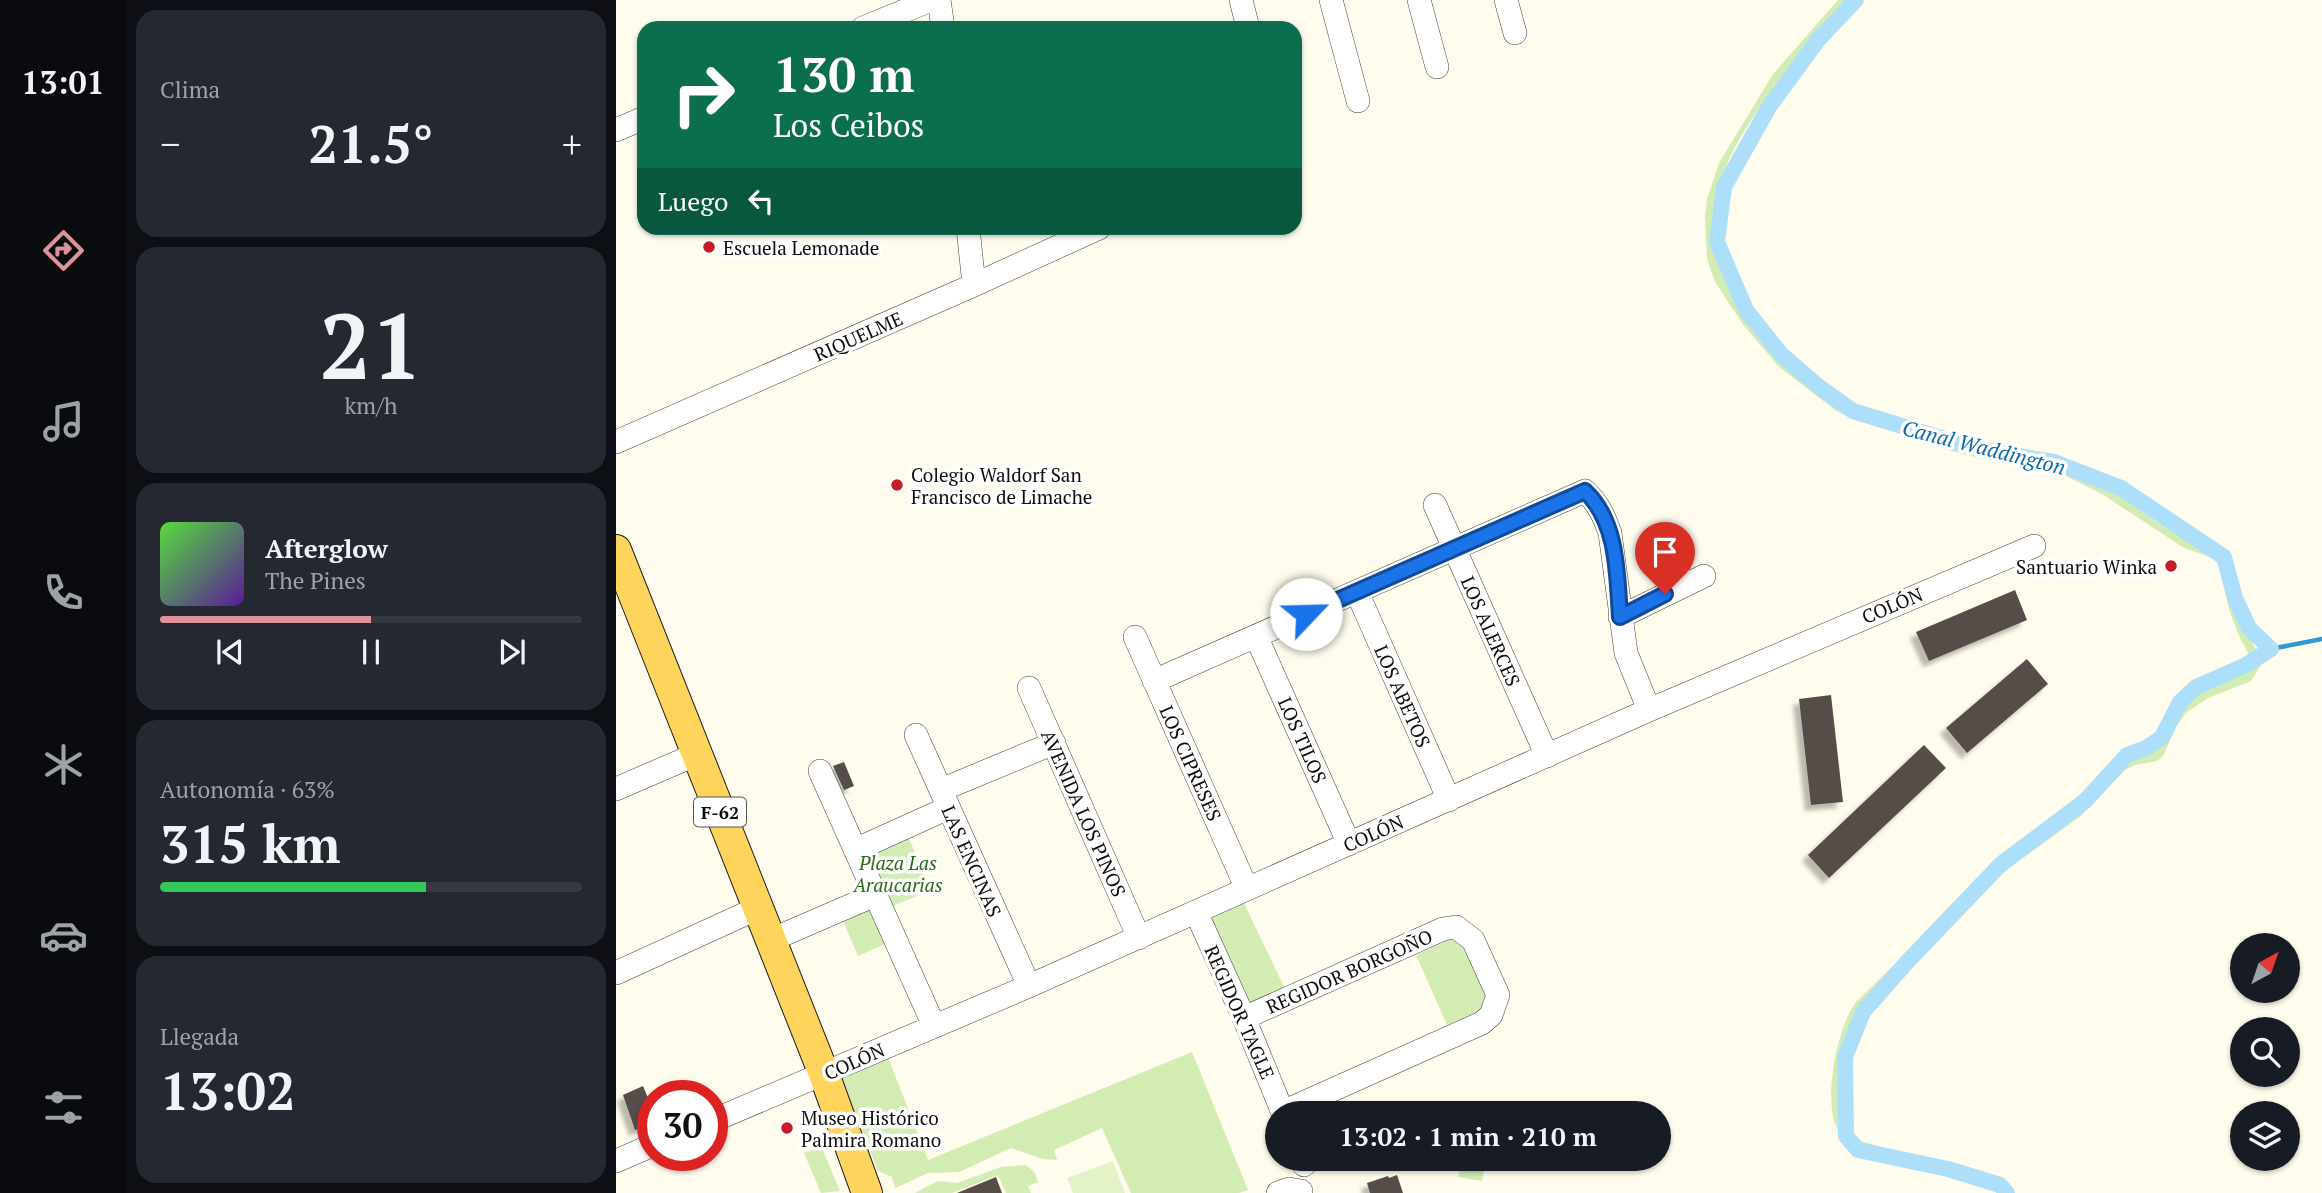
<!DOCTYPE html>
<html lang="es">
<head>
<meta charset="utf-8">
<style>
  body { margin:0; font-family:"PT Serif",serif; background:#242831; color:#f1f3f6; height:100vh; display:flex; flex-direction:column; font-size:26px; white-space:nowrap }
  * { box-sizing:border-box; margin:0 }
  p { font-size:23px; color:#9ea1a6 }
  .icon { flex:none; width:38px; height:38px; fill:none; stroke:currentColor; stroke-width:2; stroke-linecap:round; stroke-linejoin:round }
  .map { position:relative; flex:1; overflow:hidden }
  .details { display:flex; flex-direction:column; gap:10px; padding:10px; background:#0d0f14; width:490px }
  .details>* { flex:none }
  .banner { position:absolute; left:21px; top:21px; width:665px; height:214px; border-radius:21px; box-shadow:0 2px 5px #0004; background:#0b6e4f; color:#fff; overflow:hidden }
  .needle { width:46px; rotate:40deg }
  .fabs { position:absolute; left:1614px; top:933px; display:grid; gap:14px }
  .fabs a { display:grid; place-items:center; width:70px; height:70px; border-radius:50%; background:#171b24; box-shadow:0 2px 5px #0004; font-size:35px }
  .speed { position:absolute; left:21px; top:1080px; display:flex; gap:14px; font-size:35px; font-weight:700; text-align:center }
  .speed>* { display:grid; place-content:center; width:91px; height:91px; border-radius:50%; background:#171b24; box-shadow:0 2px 5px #0004; line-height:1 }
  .speed .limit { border:10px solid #d22; background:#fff; color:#111 }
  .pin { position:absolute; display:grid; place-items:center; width:60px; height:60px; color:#fff; margin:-72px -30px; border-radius:50% 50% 50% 0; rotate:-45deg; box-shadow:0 0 7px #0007 }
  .pin .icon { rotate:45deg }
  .me { position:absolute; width:77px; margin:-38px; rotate:66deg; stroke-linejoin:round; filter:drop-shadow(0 0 5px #0008) }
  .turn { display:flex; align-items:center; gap:24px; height:147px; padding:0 21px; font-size:32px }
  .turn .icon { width:91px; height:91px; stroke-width:2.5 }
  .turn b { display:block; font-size:49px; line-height:60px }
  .then { display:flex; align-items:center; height:66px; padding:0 21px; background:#0003; gap:14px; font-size:26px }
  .big { font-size:52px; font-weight:700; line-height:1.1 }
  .details .widget { flex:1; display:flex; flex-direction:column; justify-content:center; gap:10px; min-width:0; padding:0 24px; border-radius:21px; background:#242831 }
  .details .dial { align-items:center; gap:0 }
  .dial b { font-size:91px; line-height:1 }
  .song { display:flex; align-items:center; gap:21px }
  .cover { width:84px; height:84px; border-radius:10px; background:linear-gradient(135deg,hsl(110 70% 55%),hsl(270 70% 35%)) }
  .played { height:7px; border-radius:4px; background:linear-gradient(90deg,#de9299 50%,#363941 50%) }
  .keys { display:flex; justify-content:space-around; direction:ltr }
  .heat { display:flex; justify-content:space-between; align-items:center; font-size:38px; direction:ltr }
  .charge { height:10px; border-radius:5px; background:linear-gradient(90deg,#34c759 63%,#363941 0) }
  .trip { position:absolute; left:649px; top:1101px; width:406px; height:70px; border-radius:35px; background:#171b24; box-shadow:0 2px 5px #0004; font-weight:700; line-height:70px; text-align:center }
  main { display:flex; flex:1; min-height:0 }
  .tabs { display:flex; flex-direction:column; width:126px; justify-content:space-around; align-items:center; background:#090b0e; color:#9ea1a6 }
  .tabs .icon { width:49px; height:49px }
  .tabs .current { color:#de9299 }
  .tabs b { font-size:32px; color:#f1f3f6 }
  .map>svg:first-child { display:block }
  .green { fill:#d2ecb4 }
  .pitch { fill:#e4f3c7 }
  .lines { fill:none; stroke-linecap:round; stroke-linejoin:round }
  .stream { stroke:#3098d7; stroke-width:4.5 }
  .canal { stroke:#aedffa; stroke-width:16 }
  .building { fill:#574e49; filter:url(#shadow) }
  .minor-casing { stroke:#404040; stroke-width:24 }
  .major-casing { stroke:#1e1e1e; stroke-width:32 }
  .minor { stroke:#fff; stroke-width:23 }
  .major { stroke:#ffd45d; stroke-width:30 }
  .route-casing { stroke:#114b97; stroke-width:18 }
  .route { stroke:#1a73e8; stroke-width:12 }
  .poi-dot { fill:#c71b27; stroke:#fff; stroke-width:2.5 }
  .labels { text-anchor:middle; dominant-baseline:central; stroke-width:7; stroke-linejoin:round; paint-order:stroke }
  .shield { fill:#fff; stroke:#565656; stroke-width:2 }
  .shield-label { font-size:18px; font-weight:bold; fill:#0d0d0d }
  .poi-label { font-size:19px; fill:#0d0d0d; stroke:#fff; text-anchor:start }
  .street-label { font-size:19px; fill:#0d0d0d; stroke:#fff }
  .park-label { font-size:19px; font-style:italic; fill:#2b6a19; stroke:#fff }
  .water-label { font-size:21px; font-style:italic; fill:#0e68a8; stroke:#fff }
</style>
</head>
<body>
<main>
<nav class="tabs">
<b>13:01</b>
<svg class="icon current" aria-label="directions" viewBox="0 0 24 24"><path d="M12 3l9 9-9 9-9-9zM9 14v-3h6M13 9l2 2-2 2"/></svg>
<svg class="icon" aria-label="music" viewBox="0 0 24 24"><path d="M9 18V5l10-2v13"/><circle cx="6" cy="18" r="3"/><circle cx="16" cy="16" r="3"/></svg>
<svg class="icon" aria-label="phone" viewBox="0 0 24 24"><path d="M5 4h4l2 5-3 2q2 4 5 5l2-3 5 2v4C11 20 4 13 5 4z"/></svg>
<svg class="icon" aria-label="climate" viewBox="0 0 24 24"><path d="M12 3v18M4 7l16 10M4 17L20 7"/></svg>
<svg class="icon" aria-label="car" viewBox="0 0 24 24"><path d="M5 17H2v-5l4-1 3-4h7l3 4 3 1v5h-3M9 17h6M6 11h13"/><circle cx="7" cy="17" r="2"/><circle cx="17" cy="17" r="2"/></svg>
<svg class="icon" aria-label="filters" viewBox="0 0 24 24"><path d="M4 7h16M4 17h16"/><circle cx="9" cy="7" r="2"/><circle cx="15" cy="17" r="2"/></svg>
</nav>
<section class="details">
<div class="widget"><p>Clima</p>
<div class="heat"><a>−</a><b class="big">21.5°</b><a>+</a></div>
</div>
<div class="widget dial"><b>21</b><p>km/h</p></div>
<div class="widget">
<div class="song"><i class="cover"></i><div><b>Afterglow</b><p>The Pines</p></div></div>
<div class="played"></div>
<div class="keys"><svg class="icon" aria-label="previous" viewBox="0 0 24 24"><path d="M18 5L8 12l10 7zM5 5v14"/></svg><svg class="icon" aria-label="pause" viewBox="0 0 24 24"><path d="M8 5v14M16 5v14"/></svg><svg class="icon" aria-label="next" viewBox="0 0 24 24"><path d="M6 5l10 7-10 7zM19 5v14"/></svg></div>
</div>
<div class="widget"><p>Autonomía · 63%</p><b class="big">315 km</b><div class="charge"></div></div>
<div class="widget"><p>Llegada</p><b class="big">13:02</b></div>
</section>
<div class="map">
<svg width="1706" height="1193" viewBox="0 0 1706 1193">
  <defs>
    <filter id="shadow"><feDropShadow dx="-6" dy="6" stdDeviation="2" flood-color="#0004"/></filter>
  </defs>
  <rect width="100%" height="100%" fill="#fffbed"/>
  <path class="green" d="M 1222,0 L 1234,0 C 1217,14 1206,31 1192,48 C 1143,105 1078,181 1102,262 C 1108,286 1135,319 1151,337 C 1172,361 1196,389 1225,404 C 1244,414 1265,418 1285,424 C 1315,434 1343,448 1375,453 C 1396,457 1418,456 1438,462 C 1481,474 1526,515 1565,537 C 1581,546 1605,548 1616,562 C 1617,581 1617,601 1624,619 C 1631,635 1642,648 1645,665 L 1635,681 L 1592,698 L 1571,712 L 1561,725 L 1547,756 L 1541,761 L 1519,765 L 1509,770 L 1466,815 L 1392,869 L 1343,912 L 1245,1008 L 1235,1027 L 1228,1053 L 1224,1083 L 1226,1123 L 1231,1131 L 1242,1140 L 1377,1182 L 1393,1193 C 1373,1193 1351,1180 1332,1174 C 1302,1164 1267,1158 1238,1146 C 1234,1144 1229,1140 1226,1136 C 1203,1112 1221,1026 1240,1002 L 1354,891 L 1473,800 L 1508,760 L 1537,752 L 1543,743 L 1547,729 L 1562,708 L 1587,691 L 1629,673 L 1637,662 L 1622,634 L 1613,609 L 1608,587 L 1608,568 L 1602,560 L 1568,548 L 1486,494 L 1432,467 L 1376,461 L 1327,449 L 1304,439 L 1235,418 L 1219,410 L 1162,366 L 1126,323 L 1099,282 L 1091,259 L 1089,217 L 1091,199 L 1103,163 L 1157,74 Z
    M 291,834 L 315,890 L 258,914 L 271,943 L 242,956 L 225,916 L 267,897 L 248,853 Z
    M 627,901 L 669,989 L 634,1003 L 629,1001 L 592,916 Z
    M 835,939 L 848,943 L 872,998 L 866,1010 L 831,1025 L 800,955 Z
    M 268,1047 L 312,1160 L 576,1052 L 632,1190 L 623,1193 L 515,1193 L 486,1128 L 438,1150 L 441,1160 L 427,1159 L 395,1148 L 343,1172 L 312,1173 L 279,1188 L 276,1177 L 262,1171 L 221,1067 Z
    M 205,1146 L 224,1191 L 205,1193 L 188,1153 Z
    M 846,1159 L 871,1159 L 866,1181 L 842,1177 Z
    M 410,1165 L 419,1173 L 422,1182 L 412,1186 L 415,1193 L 390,1193 L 382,1175 L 336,1193 L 299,1193 L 322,1181 L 341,1183 L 385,1167 Z"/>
  <path class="pitch" d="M 497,1161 L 509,1193 L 457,1193 L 451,1178 Z"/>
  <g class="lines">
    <path class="stream" d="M 1655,649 L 1706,639"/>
    <path class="canal" d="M 1240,0 L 1202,40 L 1153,107 L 1108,187 L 1101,242 L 1130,310 L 1165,354 L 1202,386 L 1237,411 L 1338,442 L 1384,453 L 1438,462 L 1505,488 L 1608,557 L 1619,598 L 1633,628 L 1655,649 L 1630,665 L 1580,687 L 1564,702 L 1546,737 L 1530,748 L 1511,755 L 1469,801 L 1385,864 L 1292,961 L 1247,1012 L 1229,1057 L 1230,1136 L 1242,1150 L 1332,1169 L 1384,1185 L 1391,1193"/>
  </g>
  <path class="building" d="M 1399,590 L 1411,620 L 1313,661 L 1300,632 Z
    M 1411,659 L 1432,684 L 1351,753 L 1330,728 Z
    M 1215,695 L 1227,802 L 1195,805 L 1183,699 Z
    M 1308,745 L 1330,768 L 1213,878 L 1192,855 Z
    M 228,762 L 238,786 L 228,790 L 217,766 Z
    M 27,1086 L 37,1110 L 37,1122 L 19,1130 L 7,1095 Z
    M 781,1175 L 787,1193 L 754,1193 L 751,1183 L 772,1176 L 773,1178 Z
    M 380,1177 L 386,1193 L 341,1193 Z"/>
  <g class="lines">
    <defs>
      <path id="minor" d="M 323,0 L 327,28
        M 625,0 L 632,28
        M 715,0 L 742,101
        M 803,0 L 821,67
        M 890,0 L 899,33
        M 247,28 L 315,0
        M 0,130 L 28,118
        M 352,228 L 358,285
        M 0,442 L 358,285 L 483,228
        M 819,505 L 931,756
        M 741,592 L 833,800
        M 1049,594 L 1062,570 L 1063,544
        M 1004,617 L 1088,576
        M 640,636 L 733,844
        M 519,637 L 631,889
        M 538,681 L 969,491 C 982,503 988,516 994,533 L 1010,653 L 1033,710
        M 413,688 L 523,938
        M 300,735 L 413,986
        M 204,771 L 318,1026
        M 0,789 L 81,754
        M 325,790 L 438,743
        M 239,850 L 332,808
        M 580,912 L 628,1018 L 667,1113
        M 155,940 L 259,895
        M 0,973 L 142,908
        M 628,1018 L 827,929 L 840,927 L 857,940 L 882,995 L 875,1015 L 866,1023 L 667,1112
        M 96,1121 L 413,986 L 1033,710 L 1418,546
        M 686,1158 L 688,1165
        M 0,1161 L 37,1145
        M 662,1193 L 673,1189 L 685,1191"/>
      <path id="major" d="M 0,550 L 208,1074 L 251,1193"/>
    </defs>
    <use href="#minor" class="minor-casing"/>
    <use href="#major" class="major-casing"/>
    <use href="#minor" class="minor"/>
    <use href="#major" class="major"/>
  </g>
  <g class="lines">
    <defs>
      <path id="route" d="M 690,614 L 969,491 C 1002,522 1001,574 1004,617 L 1049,594"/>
    </defs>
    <use href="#route" class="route-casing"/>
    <use href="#route" class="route"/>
  </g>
  <g class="poi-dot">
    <circle cx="93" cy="247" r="7"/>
    <circle cx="281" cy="485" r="7"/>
    <circle cx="1555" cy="566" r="7"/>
    <circle cx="171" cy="1128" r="7"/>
  </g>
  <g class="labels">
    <rect class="shield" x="78" y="797.5" width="52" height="29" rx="5"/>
    <g class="shield-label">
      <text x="104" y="812">F-62</text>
    </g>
    <g class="poi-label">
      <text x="107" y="247">Escuela Lemonade</text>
      <text x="295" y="474">Colegio Waldorf San<tspan x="295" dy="22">Francisco de Limache</tspan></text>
      <text x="1541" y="566" text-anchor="end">Santuario Winka</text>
      <text x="185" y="1117">Museo Histórico<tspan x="185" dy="22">Palmira Romano</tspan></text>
    </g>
    <g class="street-label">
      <text transform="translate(242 336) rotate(-24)">RIQUELME</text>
      <text transform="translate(1276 605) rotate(-23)">COLÓN</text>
      <text transform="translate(875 631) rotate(66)">LOS ALERCES</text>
      <text transform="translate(787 696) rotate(66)">LOS ABETOS</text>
      <text transform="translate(687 740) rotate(66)">LOS TILOS</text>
      <text transform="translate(575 763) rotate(66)">LOS CIPRESES</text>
      <text transform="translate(468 813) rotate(66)">AVENIDA LOS PINOS</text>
      <text transform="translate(757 833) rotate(-24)">COLÓN</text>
      <text transform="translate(356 861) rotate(66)">LAS ENCINAS</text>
      <text transform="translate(733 971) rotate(-24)">REGIDOR BORGOÑO</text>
      <text transform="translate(624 1012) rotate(66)">REGIDOR TAGLE</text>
      <text transform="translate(238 1061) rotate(-24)">COLÓN</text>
    </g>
    <g class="park-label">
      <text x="282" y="862">Plaza Las<tspan x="282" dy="22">Araucarias</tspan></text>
    </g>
    <g class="water-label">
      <text transform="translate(1368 447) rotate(14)">Canal Waddington</text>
    </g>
  </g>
</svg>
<div class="fabs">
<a><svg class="needle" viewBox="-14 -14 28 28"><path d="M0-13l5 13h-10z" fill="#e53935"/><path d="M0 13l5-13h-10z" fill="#9ea1a6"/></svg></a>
<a><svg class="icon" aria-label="search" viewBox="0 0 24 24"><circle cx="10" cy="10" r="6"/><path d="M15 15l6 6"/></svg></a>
<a><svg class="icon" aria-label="layers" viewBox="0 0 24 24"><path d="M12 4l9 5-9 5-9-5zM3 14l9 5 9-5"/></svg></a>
</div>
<div class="speed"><div class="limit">30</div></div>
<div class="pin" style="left:1049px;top:594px;background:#d93025"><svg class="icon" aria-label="arrive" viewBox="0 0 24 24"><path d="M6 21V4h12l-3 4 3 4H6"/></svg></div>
<svg class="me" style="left:690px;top:614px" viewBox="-20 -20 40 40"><circle r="19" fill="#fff"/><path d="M0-13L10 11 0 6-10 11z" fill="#1a73e8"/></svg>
<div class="trip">13:02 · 1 min · 210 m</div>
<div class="banner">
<div class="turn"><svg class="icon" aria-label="right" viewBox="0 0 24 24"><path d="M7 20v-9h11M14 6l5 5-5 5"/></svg><div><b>130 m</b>Los Ceibos</div></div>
<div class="then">Luego<svg class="icon" aria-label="left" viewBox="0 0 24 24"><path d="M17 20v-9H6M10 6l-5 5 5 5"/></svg></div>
</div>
</div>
</main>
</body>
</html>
